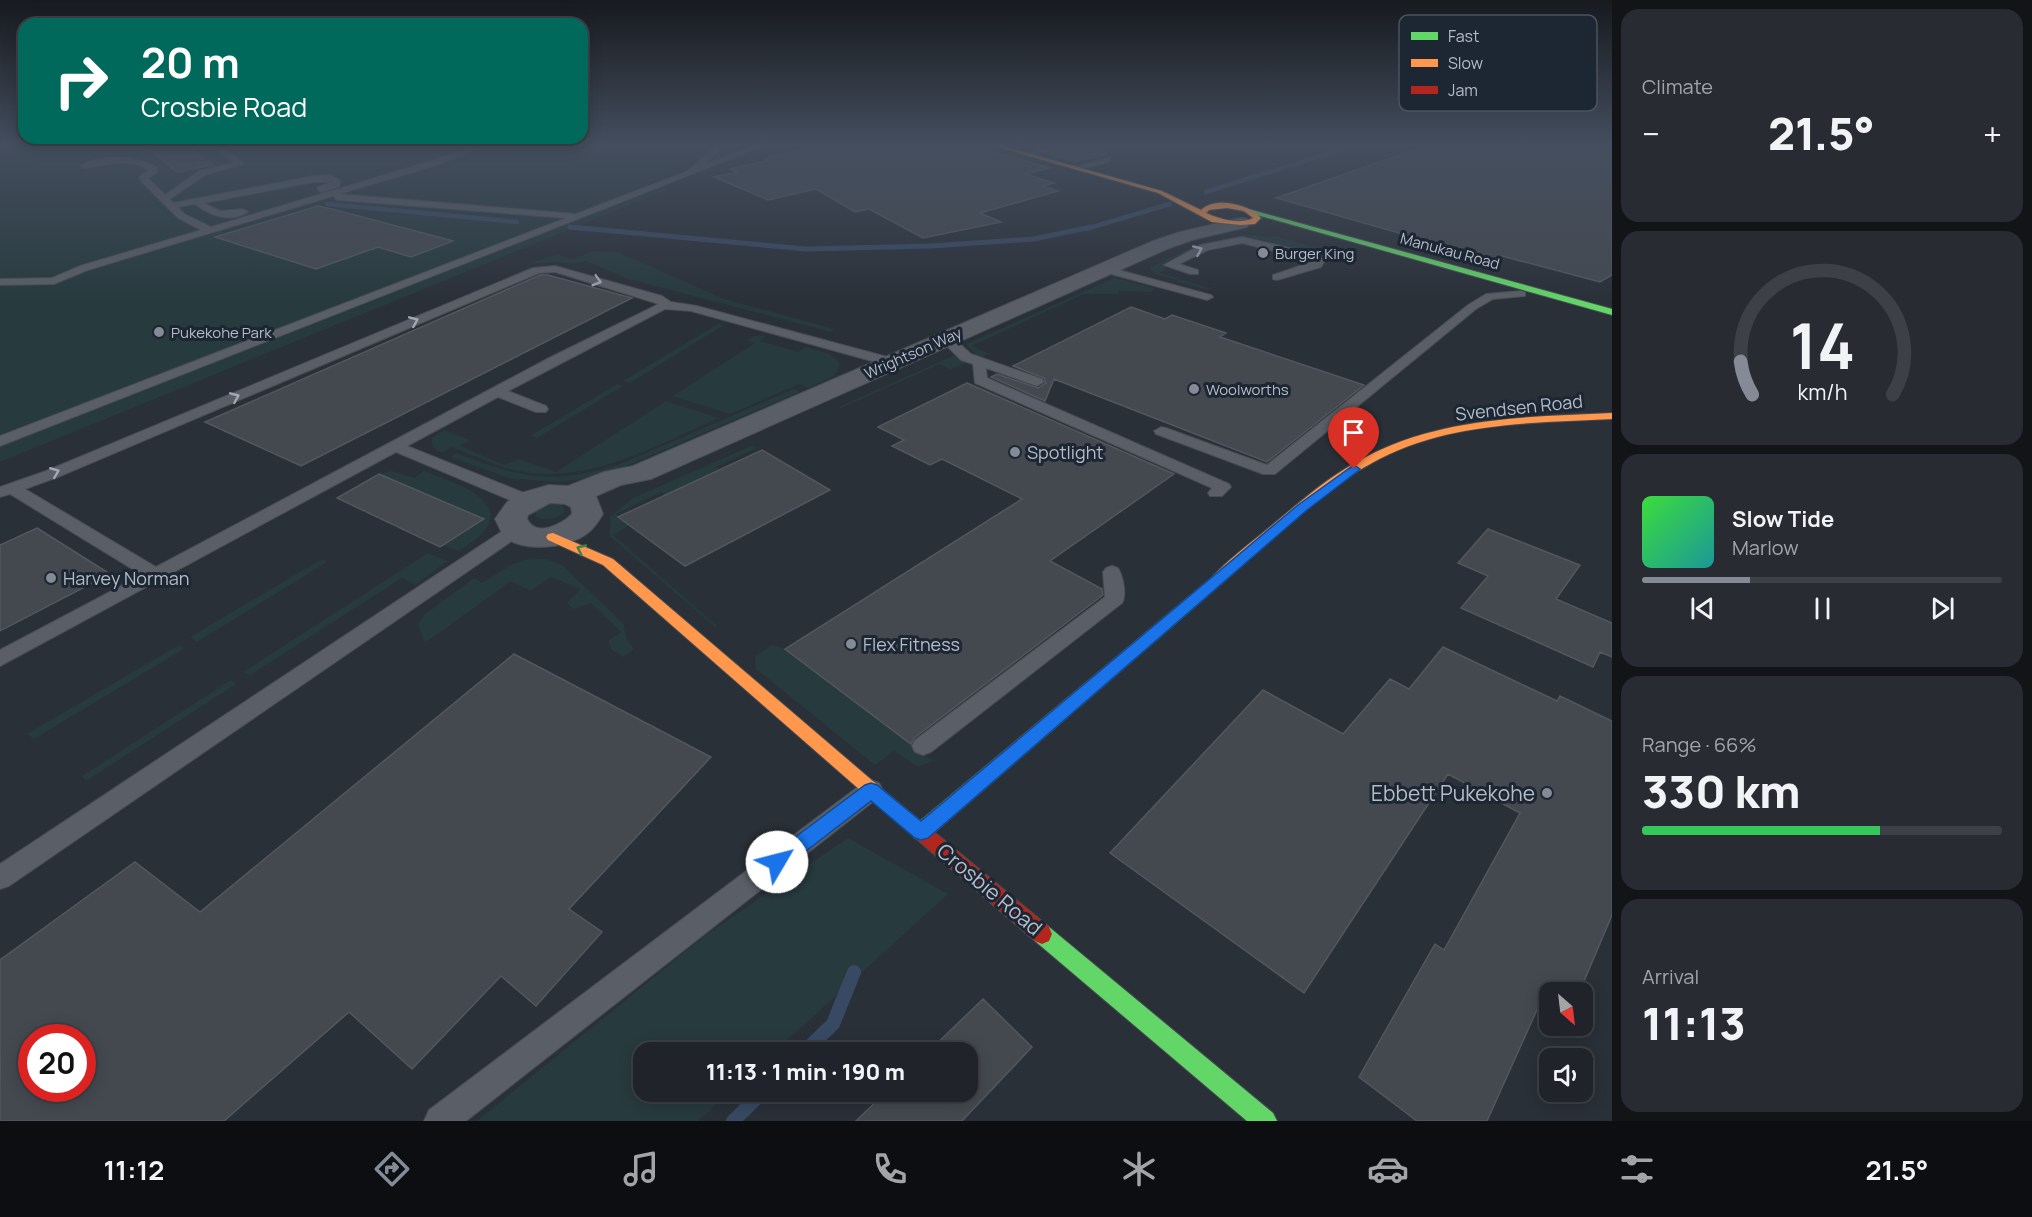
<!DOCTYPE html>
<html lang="en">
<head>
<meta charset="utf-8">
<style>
  body { margin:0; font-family:Manrope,sans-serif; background:#282c32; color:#f1f3f6; height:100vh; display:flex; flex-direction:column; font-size:22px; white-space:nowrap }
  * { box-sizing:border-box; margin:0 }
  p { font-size:20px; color:#a2a4a8 }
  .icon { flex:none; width:33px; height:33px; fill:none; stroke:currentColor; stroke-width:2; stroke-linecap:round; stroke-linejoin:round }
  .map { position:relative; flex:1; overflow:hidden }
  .details { display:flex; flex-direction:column; gap:9px; padding:9px; background:#121417; width:420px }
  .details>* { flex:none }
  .hud { position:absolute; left:18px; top:18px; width:570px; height:126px; border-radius:18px; box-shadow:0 3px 15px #0003,0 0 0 2px #3d4147; background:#00695c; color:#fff; overflow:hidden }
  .needle { width:39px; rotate:152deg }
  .controls { position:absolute; left:1539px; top:982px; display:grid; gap:12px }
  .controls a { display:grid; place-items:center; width:54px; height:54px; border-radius:12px; background:#20242a; box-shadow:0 3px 15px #0003,0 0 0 2px #3d4147; font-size:30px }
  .speed { position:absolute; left:18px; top:1024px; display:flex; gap:12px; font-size:30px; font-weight:700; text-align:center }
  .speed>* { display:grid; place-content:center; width:78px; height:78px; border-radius:50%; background:#20242a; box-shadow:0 3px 15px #0003,0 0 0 2px #3d4147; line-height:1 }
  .speed .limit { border:9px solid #d22; background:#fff; color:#111 }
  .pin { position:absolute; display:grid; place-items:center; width:51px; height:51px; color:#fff; margin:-62px -26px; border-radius:50% 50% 50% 0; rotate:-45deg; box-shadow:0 0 6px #0007 }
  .pin .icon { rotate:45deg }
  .me { position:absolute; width:66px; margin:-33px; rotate:53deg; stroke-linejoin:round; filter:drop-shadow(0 0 4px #0008) }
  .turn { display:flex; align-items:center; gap:21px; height:126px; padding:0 24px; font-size:27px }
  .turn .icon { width:78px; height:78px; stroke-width:2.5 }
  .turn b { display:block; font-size:42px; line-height:51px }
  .big { font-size:45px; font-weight:800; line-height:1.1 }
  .details .tile { flex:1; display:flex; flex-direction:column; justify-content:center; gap:9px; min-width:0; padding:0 21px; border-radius:18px; background:#282c32 }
  .details .dial { align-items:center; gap:0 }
  .dial svg { height:156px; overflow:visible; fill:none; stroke:#3d4147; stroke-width:7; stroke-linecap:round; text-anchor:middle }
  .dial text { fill:#f1f3f6; stroke:none }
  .song { display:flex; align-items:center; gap:18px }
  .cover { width:72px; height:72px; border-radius:9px; background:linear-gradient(135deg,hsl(120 70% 55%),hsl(180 70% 35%)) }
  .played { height:6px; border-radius:3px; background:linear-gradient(90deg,#848b96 30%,#3d4147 30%) }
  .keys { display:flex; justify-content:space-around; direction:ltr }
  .heat { display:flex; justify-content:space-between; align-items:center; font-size:33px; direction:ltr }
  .charge { height:9px; border-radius:4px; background:linear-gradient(90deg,#34c759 66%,#3d4147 0) }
  .trip { position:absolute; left:633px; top:1042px; width:345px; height:60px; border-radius:18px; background:#20242a; box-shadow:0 3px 15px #0003,0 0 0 2px #3d4147; font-weight:800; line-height:60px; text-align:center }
  .dock { display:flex; height:96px; justify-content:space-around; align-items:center; background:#0d0e11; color:#a2a4a8 }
  .dock .icon { width:42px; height:42px }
  .dock .on { color:#848b96 }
  .dock b { font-size:27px; color:#f1f3f6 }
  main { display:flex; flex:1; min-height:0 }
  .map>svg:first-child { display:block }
  .green { fill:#273a3e }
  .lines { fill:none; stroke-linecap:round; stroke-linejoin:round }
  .stream-far2 { stroke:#384963; stroke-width:4.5 }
  .stream-far1 { stroke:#384963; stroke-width:5 }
  .stream { stroke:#384963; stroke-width:14 }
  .building { fill:#444950; stroke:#52575f; stroke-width:1.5; fill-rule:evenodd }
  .lane-casing { stroke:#484c53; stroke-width:2 }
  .street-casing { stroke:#484c53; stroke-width:2 }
  .fast-casing { stroke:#484c53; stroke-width:2 }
  .slow-casing { stroke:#484c53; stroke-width:2 }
  .jam-casing { stroke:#484c53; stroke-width:2 }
  .lane { fill:#5a5e66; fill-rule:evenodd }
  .street { fill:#5a5e66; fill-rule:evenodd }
  .fast { fill:#63d668; fill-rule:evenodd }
  .slow { fill:#ff974d; fill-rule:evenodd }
  .jam { fill:#b3261e; fill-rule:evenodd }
  .oneway { stroke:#a2a9b5 }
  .oneway2 { stroke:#407e4e }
  .route { fill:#1a73e8; stroke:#114b97; stroke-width:1.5 }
  .poi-dot { fill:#848b96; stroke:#1d2633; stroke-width:2 }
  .labels { text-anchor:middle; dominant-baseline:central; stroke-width:6; stroke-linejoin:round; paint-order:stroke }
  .far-street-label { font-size:15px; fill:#b4bcc9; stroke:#1d2633 }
  .far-poi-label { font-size:15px; fill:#b4bcc9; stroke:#1d2633; text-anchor:start }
  .street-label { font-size:18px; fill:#b4bcc9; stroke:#1d2633 }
  .poi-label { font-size:18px; fill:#b4bcc9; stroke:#1d2633; text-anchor:start }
  .near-poi-label { font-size:21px; fill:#b4bcc9; stroke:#1d2633; text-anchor:end }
  .near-street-label { font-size:21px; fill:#b4bcc9; stroke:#1d2633 }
  .key { fill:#1d2633; stroke:#4a5360; stroke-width:1.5 }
  .key-label { font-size:16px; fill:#b4bcc9 }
</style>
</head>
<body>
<main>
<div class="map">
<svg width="1612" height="1121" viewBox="0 0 1612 1121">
  <rect width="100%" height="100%" fill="#2a3038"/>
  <path class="green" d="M 0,145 L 708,145 L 681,167 L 645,184 L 669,189 L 0,462 Z
    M 1244,235 L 1279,237 L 1345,256 L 1334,262 L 1313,254 L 1236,238 L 1203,244 L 1162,264 L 1166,269 L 1160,273 L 1209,288 L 1220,286 L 1207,290 L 1177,282 L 1179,281 L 1156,274 L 1149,268 L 1199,244 Z
    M 595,251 L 620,253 L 724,299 L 834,329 L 831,332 L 629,279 L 585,261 L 573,264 L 555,262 L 528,264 L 558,254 C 579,264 574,256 595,251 Z
    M 1114,278 L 1154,288 L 1152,292 L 1118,291 L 1119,294 L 1084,294 L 972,346 L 989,354 L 979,358 L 966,344 L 973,341 Z
    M 718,324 L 724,325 L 630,383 L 623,381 Z
    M 758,335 L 766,336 L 760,341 L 798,352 L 805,347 L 830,354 L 839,362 L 840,367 L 834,376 L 808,388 L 799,384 L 730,414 L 673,396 L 755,343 L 746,340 Z
    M 957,354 L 968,362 L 950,370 L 940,364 L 841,408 L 839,407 Z
    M 617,384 L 623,386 L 537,438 L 530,436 Z
    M 794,389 L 799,392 L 622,468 L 581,479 L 555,482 L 508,478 L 451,457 L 456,453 C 520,478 550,485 618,465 Z
    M 666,401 L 719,418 C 659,444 598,480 531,473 C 503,470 478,457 452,447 L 442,453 C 434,449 431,447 432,438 L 444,430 L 470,440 L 460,446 L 504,465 L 519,459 L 556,472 Z
    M 753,445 L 757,448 L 716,467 L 719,470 L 664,495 L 661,492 L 616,514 L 629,525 L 613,535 L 717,626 L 715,627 L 610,536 L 610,517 L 633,498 Z
    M 392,471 L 414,478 L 424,471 C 445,480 510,497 485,530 C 479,538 468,545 459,551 L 443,545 L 484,519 L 379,474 Z
    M 546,503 L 561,503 L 565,511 C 558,520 547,521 536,517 L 535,509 Z
    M 428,553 L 448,561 L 415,585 L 402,578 L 250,675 L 243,672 Z
    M 322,559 L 327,562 L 197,642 L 190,637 Z
    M 529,559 L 546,559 L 562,565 L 623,623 L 627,640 L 634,649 L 623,657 L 612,650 L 608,641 L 621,632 L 591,603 L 573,609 L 567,603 L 581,589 L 550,577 L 531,591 L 511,581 L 425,643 L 418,625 L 424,615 L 474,578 L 482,583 L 513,564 Z
    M 179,645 L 185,648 L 34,739 L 27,734 Z
    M 772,645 L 785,649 L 933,761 L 918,767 L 894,751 L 875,765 L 756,669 L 755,656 Z
    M 231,680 L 236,684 L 86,781 L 82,776 Z
    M 848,838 L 948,894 L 773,1053 L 644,1053 L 644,1092 L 730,1092 L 698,1121 L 477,1121 L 707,934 Z"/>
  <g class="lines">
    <path class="stream-far2" d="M 1594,152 L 1612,147
      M 1206,192 L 1355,145
      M 327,204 L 517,222
      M 570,227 L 586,229
      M 1086,229 L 1170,204"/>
    <path class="stream-far1" d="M 570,227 L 806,249 L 931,246 L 1034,239 L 1091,227"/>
    <path class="stream" d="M 803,1053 L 833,1024 L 854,972
      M 733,1121 L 763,1092"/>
  </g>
  <path class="building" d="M 145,145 L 187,145 L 213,165 L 177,172 Z
    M 828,145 L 985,145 L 988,150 L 1050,168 L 1025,174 L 1054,183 L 1042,186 L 1058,191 L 980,213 L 1001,222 L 923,238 L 869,209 L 855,212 L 816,189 L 768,200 L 714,177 L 738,172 L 730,169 L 762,162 L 769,160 L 766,159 L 775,157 L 772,156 Z
    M 1063,145 L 1106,145 L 1107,154 L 1076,162 L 1049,154 L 1063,150 Z
    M 1428,145 L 1582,145 L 1612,150 L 1612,275 L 1600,282 L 1502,256 L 1494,260 L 1276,198 Z
    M 318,206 L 332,209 L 453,241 L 411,257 L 378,247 L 316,269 L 215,237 Z
    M 540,275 L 548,275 L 632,298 L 301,466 L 205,422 Z
    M 1131,307 L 1165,319 L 1172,315 L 1226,333 L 1220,337 L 1364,385 L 1267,462 L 1054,379 L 1045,401 L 991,377 L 997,374 L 1038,388 L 1046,383 L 1044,378 L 1013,366 Z
    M 967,383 L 1174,474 L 1050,561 L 1102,589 L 1103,595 L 914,738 L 911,744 L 785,649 L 1022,499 L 942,459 L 930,465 L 892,446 L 904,440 L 878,427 Z
    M 762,450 L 830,490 L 685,566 L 618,517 Z
    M 379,474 L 484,519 L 440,547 L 337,498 Z
    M 37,528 L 110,574 L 0,631 L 0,545 Z
    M 1488,529 L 1580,565 L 1556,599 L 1612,623 L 1612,657 L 1600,652 L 1593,667 L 1461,608 L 1488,576 L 1458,563 Z
    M 1443,647 L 1557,701 L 1560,696 L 1612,721 L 1612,915 L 1579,993 L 1545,992 L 1487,1121 L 1417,1121 L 1359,1077 L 1435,944 L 1444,950 L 1520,813 L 1448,774 L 1304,993 L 1110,853 L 1263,690 L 1343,734 L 1390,679 L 1409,689 Z
    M 514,654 L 711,757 L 569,909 L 602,932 L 536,1006 L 501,976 L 412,1069 L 349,1012 L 224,1121 L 0,1121 L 0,960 L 135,862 L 200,912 ZM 32,1038 L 82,1038 L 82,1089 L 32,1089 Z
    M 983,999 L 1032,1047 L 962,1121 L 856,1121 L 886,1092 L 968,1092 L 968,1053 L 927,1053 Z"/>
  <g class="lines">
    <defs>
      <path id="lane" d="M 212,145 L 220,145 L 244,164 L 205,175 L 170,199 L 173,203 L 314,176 L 331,175 L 341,181 L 338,187 L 321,192 L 317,189 L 318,187 L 332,182 L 314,182 L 204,203 L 220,211 L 243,209 L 248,212 C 231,223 210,216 195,204 L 178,207 L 184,214 L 211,227 L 428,162 L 476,145 L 486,145 L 434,166 L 339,194 L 576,214 L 688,171 L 716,145 L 724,145 L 704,165 L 756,145 L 766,145 L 0,446 L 0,436 L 566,218 L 337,200 L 333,196 L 88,270 L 54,284 L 0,285 L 0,279 L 52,278 L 80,266 L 201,230 L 178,218 L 141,181 L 139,177 L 148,170 C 129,157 105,165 84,168 L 80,166 C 100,154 137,155 157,168 L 157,172 L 148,178 L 165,195 L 199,171 L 234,163 Z
        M 1058,145 L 1061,145 L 1061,149 L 1028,156 L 1024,154 Z
        M 1107,158 L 1110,158 L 1110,162 L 1076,170 L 1072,168 Z
        M 1242,237 L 1311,253 L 1325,260 L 1321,267 L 1277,280 L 1273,279 L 1273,275 L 1314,261 L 1242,243 L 1208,250 L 1179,264 L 1198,270 L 1198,274 L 1190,274 L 1164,265 L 1201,245 Z
        M 555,266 L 662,296 L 671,302 L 697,306 L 895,359 L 897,362 L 890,366 L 691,311 L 665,309 L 508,391 L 546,406 L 548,409 L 546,412 L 536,412 L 498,397 L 407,446 L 534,497 L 536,501 L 534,505 L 522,505 L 396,452 L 0,666 L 0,650 L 142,575 L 10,494 L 0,497 L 0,487 L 46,471 L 533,268 ZM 555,272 L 659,304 L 549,358 L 156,567 L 25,489 L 58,477 L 539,273 Z
        M 1104,266 L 1211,295 L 1213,297 L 1207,300 L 1100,271 L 1099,269 Z
        M 1521,291 L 1525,292 L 1525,296 L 1493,299 L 1476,309 L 1275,474 L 1263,474 L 1156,434 L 1154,431 L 1161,427 L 1166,428 L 1267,465 L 1468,305 L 1486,294 Z
        M 946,334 L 950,335 L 971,354 L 1042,379 L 1044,382 L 1037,386 L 986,368 L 987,378 L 1229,484 L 1231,487 L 1222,496 L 1210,496 L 1208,493 L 1212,488 L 975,383 L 973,364 L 961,360 L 942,341 L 940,338 Z
        M 516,525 L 522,526 L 525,530 L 522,534 L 9,886 L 0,889 L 0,864 L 510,526 Z
        M 1112,566 L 1118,568 C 1123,576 1127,595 1122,603 L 931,752 L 923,755 L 915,752 L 912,746 L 915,740 L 1105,597 L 1103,572 L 1106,568 Z
        M 871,780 L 879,783 L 883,790 L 879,797 L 466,1121 L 424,1121 L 429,1110 L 863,783 Z"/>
      <path id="street" d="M 1241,218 L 1247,219 L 1250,223 L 1247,227 L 1192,240 L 1167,249 L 651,479 L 621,485 L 596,496 L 603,514 C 598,522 593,530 585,535 C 567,548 521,553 504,536 C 500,531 498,524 495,519 L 507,502 L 521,493 L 549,485 L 568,486 L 604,472 L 633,466 L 1153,241 L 1180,232 ZM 550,503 L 565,504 L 571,507 L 572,514 C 562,524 536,538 527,519 L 528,515 Z"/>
      <path id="fast" d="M 1245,208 L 1612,309 L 1612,315 L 1243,211 Z
        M 1215,578 L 1222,582 L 1220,585 L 928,838 L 921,840 L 914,838 L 912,832 L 914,826 L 1210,579 Z
        M 1042,924 L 1049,927 L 1273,1113 L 1277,1121 L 1247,1121 L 1035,941 L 1032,934 L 1035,927 Z"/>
      <path id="slow" d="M 991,145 L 999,145 L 1162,191 L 1201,210 C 1215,196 1249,204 1261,218 L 1255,224 L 1241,225 L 1212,222 L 1158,193 ZM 1227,208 L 1244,211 L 1253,218 C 1240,225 1219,219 1206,213 L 1209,210 Z
        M 1612,413 L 1612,419 C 1532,423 1444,422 1372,463 C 1315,494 1269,542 1220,585 L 1210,585 L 1208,582 C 1220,566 1253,541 1270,527 C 1300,502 1330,475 1366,457 C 1441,417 1529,417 1612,413 Z
        M 553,533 L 613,559 L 888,794 L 891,799 L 888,804 L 882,806 L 876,804 L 603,565 L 548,540 L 546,537 L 548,534 Z"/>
      <path id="jam" d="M 882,792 L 888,794 L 1049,927 L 1052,934 L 1049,941 L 1042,944 L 1035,941 L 876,804 L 873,799 L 876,794 Z"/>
    </defs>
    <use href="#lane" class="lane-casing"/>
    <use href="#street" class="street-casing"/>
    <use href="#fast" class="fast-casing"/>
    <use href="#slow" class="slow-casing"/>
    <use href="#jam" class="jam-casing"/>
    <use href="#lane" class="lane"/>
    <use href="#street" class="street"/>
    <use href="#fast" class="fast"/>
    <use href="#slow" class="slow"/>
    <use href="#jam" class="jam"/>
  </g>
  <defs><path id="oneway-chevron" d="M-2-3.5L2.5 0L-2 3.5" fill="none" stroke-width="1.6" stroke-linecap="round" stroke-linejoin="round" transform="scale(1.5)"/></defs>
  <g class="oneway">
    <use href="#oneway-chevron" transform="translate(1198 250) rotate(-24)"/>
    <use href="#oneway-chevron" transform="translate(597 281) rotate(16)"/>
    <use href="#oneway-chevron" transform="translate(414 321) rotate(-23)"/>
    <use href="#oneway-chevron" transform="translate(235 397) rotate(-23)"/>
    <use href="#oneway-chevron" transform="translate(55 472) rotate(-22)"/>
  </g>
  <use class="oneway2" href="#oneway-chevron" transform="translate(581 549) rotate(-155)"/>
  <linearGradient id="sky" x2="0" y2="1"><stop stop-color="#171a1f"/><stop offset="0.48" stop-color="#444e5e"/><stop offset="1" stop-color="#444e5e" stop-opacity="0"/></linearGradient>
  <rect width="1612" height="302" fill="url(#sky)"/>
  <path class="route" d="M 1354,465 L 1360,469 L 1358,471 L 1307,510 L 928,838 L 921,840 L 915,838 L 871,801 L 784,868 L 777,870 L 770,868 L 767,862 L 770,856 L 865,785 L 871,783 L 877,785 L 921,821 L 1298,505 Z"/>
  <g class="poi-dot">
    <circle cx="1263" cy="253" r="6"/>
    <circle cx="159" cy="332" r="6"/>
    <circle cx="1194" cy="389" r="6"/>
    <circle cx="1015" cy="452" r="6"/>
    <circle cx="51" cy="578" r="6"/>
    <circle cx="851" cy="644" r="6"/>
    <circle cx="1547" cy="793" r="6"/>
  </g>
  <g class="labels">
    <g class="far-street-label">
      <text transform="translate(1450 251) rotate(15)">Manukau Road</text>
      <text transform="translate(913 353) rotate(-24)">Wrightson Way</text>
    </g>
    <g class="far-poi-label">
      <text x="1275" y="253">Burger King</text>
      <text x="171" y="332">Pukekohe Park</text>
      <text x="1206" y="389">Woolworths</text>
    </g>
    <g class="street-label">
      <text transform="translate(1519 407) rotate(-6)">Svendsen Road</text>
    </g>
    <g class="poi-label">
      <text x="1027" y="452">Spotlight</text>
      <text x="63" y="578">Harvey Norman</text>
      <text x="863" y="644">Flex Fitness</text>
    </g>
    <g class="near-poi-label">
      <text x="1535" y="793">Ebbett Pukekohe</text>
    </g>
    <g class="near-street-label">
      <text transform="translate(990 889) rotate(40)">Crosbie Road</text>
    </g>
  </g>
  <rect x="1399" y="15" width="198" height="96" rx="9" class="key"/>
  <rect x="1411" y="32" width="27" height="8" fill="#63d668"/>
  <rect x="1411" y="59" width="27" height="8" fill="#ff974d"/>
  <rect x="1411" y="86" width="27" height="8" fill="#b3261e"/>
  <g class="key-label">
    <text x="1448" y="42">Fast</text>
    <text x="1448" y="69">Slow</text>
    <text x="1448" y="96">Jam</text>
  </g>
</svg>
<div class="controls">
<a><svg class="needle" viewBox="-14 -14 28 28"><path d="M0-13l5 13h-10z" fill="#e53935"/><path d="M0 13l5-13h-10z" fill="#a2a4a8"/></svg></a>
<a><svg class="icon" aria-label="sound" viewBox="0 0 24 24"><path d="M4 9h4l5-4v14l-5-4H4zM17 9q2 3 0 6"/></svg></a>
</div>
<div class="speed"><div class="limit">20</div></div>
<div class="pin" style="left:1354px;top:469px;background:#d93025"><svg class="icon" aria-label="arrive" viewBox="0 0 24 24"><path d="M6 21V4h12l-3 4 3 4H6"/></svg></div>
<svg class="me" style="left:777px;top:862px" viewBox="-20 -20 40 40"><circle r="19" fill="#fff"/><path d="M0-13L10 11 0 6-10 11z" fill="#1a73e8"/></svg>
<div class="trip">11:13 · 1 min · 190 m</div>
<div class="hud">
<div class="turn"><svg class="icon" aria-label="right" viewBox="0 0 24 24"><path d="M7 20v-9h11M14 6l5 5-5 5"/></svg><div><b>20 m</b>Crosbie Road</div></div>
</div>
</div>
<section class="details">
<div class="tile"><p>Climate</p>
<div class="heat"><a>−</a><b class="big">21.5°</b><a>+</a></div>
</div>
<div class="tile dial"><svg viewBox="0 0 100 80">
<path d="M14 69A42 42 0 1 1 86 69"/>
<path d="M14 69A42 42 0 0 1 8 52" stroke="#848b96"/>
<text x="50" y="56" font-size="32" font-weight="700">14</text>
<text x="50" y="72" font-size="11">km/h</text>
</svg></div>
<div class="tile">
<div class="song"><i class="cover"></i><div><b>Slow Tide</b><p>Marlow</p></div></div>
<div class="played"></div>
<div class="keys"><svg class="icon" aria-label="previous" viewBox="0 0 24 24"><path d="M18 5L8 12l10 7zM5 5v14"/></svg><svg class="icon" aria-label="pause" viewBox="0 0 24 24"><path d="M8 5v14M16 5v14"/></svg><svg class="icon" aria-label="next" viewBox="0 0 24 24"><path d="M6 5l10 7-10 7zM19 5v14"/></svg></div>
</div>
<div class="tile"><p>Range · 66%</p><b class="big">330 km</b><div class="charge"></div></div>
<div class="tile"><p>Arrival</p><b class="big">11:13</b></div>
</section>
</main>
<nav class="dock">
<b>11:12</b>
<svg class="icon on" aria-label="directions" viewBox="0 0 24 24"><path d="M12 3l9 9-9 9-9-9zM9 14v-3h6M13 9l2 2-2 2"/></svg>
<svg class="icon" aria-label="music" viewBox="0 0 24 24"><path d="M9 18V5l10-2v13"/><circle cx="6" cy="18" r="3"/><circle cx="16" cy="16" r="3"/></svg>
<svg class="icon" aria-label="phone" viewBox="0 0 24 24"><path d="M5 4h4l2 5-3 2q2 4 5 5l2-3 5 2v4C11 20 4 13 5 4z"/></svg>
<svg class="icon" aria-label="climate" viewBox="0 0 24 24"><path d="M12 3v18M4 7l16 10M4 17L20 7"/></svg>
<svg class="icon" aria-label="car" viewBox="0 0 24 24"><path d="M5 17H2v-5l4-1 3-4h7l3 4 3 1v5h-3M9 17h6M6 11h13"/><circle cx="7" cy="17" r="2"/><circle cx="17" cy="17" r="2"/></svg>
<svg class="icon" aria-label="filters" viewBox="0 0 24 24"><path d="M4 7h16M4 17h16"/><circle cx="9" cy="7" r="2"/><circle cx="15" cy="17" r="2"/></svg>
<b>21.5°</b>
</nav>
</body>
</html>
